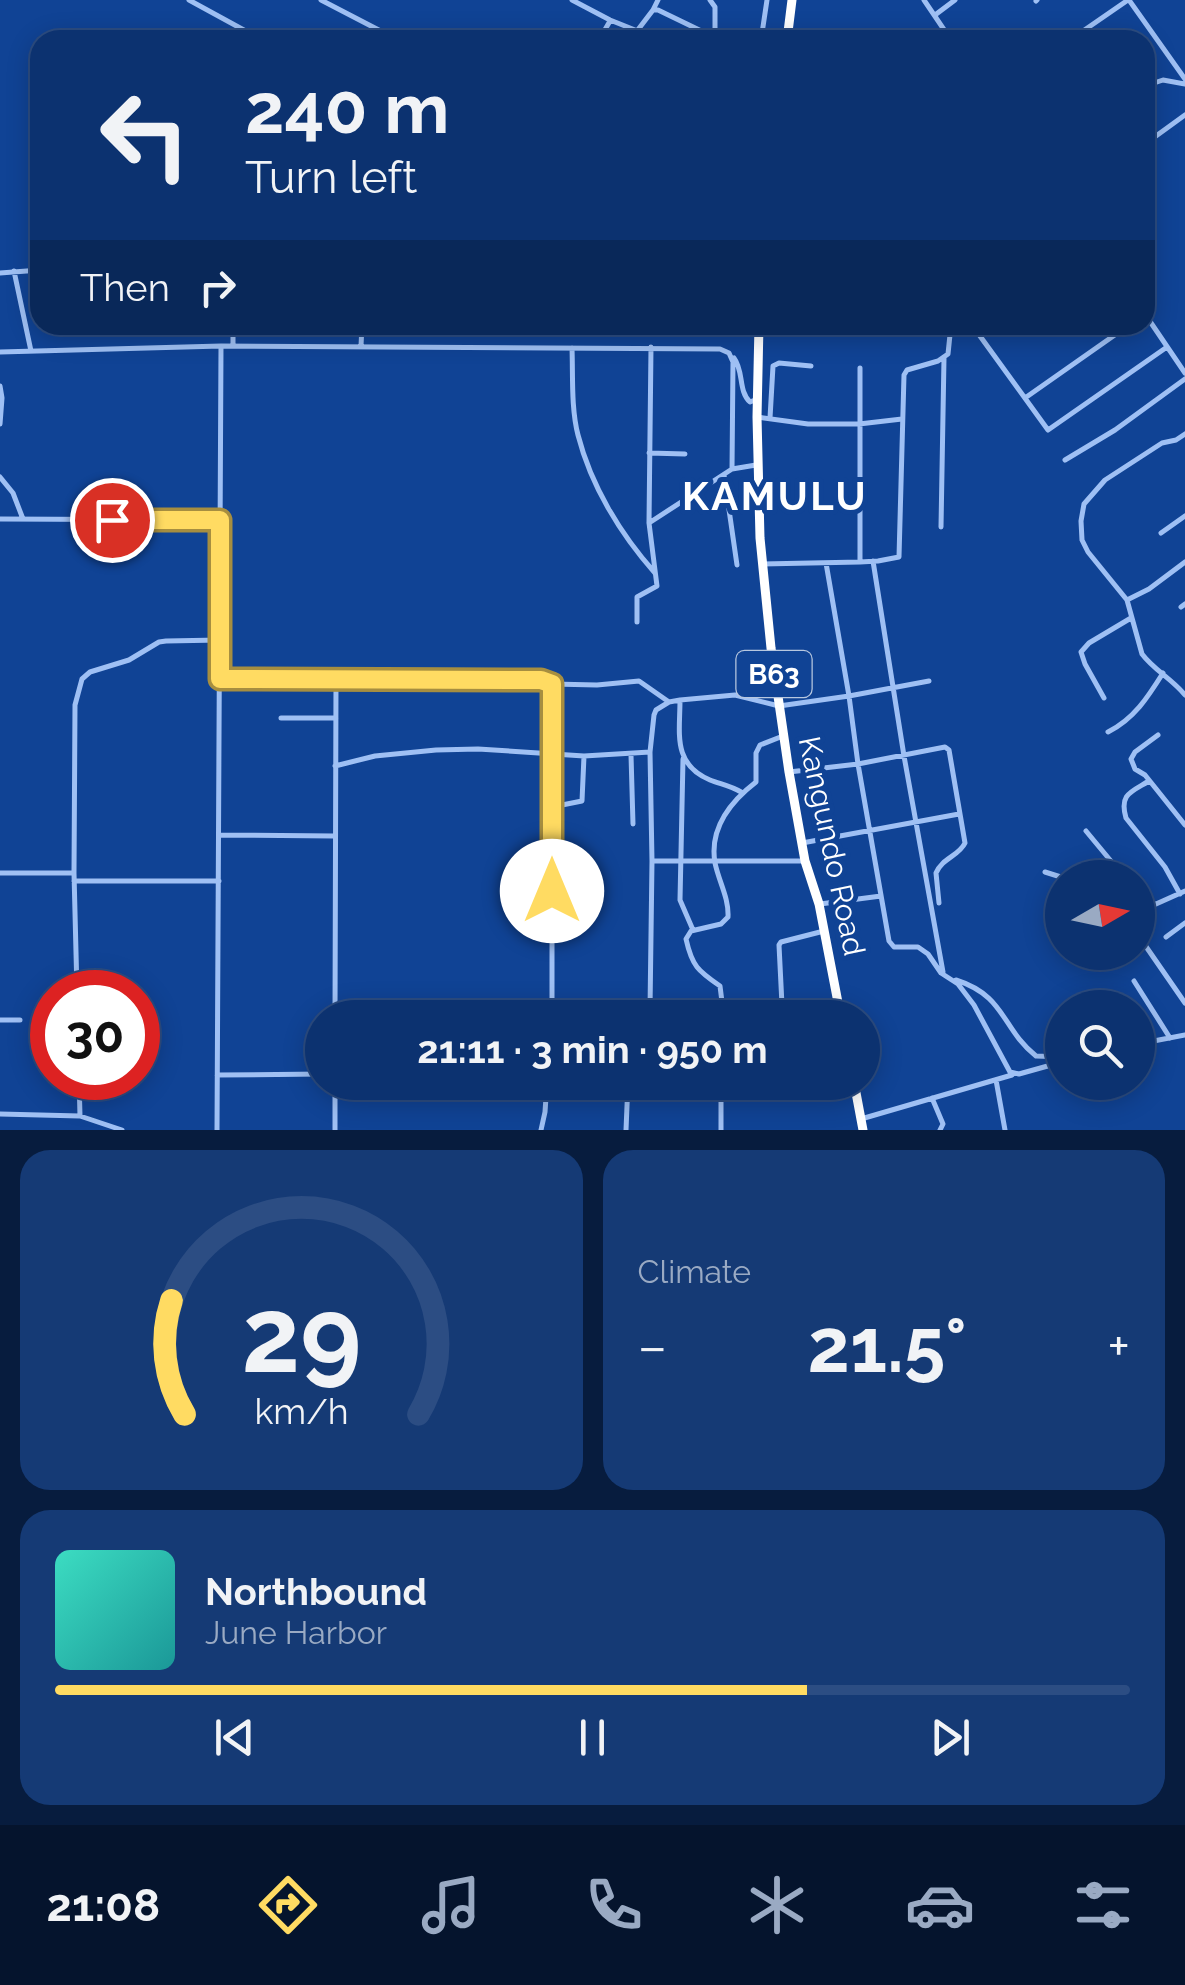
<!DOCTYPE html>
<html lang="en">
<head>
<meta charset="utf-8">
<style>
  body { margin:0; font-family:Raleway,sans-serif; background:#153a75; color:#f1f3f6; height:100vh; display:flex; flex-direction:column; font-size:38px; white-space:nowrap }
  * { box-sizing:border-box; margin:0 }
  p { font-size:32px; color:#9aaac3 }
  .icon { flex:none; width:55px; height:55px; fill:none; stroke:currentColor; stroke-width:2; stroke-linecap:round; stroke-linejoin:round }
  .map { position:relative; height:1130px; overflow:hidden }
  .details { display:flex; flex-direction:column; gap:20px; padding:20px; background:#071c3e; flex:1 }
  .details>* { flex:none }
  .banner { position:absolute; left:30px; top:30px; width:1125px; height:305px; border-radius:30px; box-shadow:0 5px 25px #0003,0 0 0 2px #2c4d83; background:#0c3270; color:#f1f3f6; overflow:hidden }
  .needle { width:65px; rotate:81deg }
  .buttons { position:absolute; left:1045px; top:860px; display:grid; gap:20px }
  .buttons a { display:grid; place-items:center; width:110px; height:110px; border-radius:50%; background:#0c3270; box-shadow:0 5px 25px #0003,0 0 0 2px #2c4d83; font-size:50px }
  .speed { position:absolute; left:30px; top:970px; display:flex; gap:20px; font-size:50px; font-weight:700; text-align:center }
  .speed>* { display:grid; place-content:center; width:130px; height:130px; border-radius:50%; background:#0c3270; box-shadow:0 5px 25px #0003,0 0 0 2px #2c4d83; line-height:1 }
  .speed .limit { border:15px solid #d22; background:#fff; color:#111 }
  .pin { position:absolute; display:grid; place-items:center; width:85px; height:85px; color:#fff; margin:-42px; border:5px solid #fff; border-radius:50%; box-shadow:0 2px 10px #0007 }
  .me { position:absolute; width:110px; margin:-55px; rotate:0deg; stroke-linejoin:round; filter:drop-shadow(0 0 8px #0008) }
  .turn { display:flex; align-items:center; gap:35px; height:210px; padding:0 50px; font-size:45px }
  .turn .icon { width:130px; height:130px; stroke-width:2.5 }
  .turn b { display:block; font-size:70px; line-height:85px }
  .then { display:flex; align-items:center; height:95px; padding:0 50px; background:#0003; gap:20px; font-size:38px }
  .big { font-size:75px; font-weight:700; line-height:1.1 }
  .details .card { flex:1; display:flex; flex-direction:column; justify-content:center; gap:15px; min-width:0; padding:0 35px; border-radius:30px; background:#153a75 }
  .details .dial { align-items:center; gap:0 }
  .dial svg { height:260px; overflow:visible; fill:none; stroke:#2c4d83; stroke-width:7; stroke-linecap:round; text-anchor:middle }
  .dial text { fill:#f1f3f6; stroke:none }
  .song { display:flex; align-items:center; gap:30px }
  .cover { width:120px; height:120px; border-radius:15px; background:linear-gradient(135deg,hsl(170 70% 55%),hsl(180 70% 35%)) }
  .played { height:10px; border-radius:5px; background:linear-gradient(90deg,#ffdb62 70%,#2c4d83 70%) }
  .keys { display:flex; justify-content:space-around; direction:ltr }
  .heat { display:flex; justify-content:space-between; align-items:center; font-size:55px; direction:ltr }
  .details .tiles { flex:1; display:grid; gap:20px; grid-template-columns:1fr 1fr }
  .card:last-child { grid-column:span 2 }
  .trip { position:absolute; left:305px; top:1000px; width:575px; height:100px; border-radius:50px; background:#0c3270; box-shadow:0 5px 25px #0003,0 0 0 2px #2c4d83; font-weight:700; line-height:100px; text-align:center }
  .tab-bar { display:flex; height:160px; justify-content:space-around; align-items:center; background:#05142d; color:#9aaac3 }
  .tab-bar .icon { width:70px; height:70px }
  .tab-bar .on { color:#ffdb62 }
  .tab-bar b { font-size:45px; color:#f1f3f6 }
  .map>svg:first-child { display:block }
  .lines { fill:none; stroke-linecap:round; stroke-linejoin:round }
  .minor { stroke:#9fc0f4; stroke-width:5 }
  .highway { stroke:#fff; stroke-width:9 }
  .route-casing { stroke:#a68e40; stroke-width:25 }
  .route { stroke:#ffdb62; stroke-width:18 }
  .labels { text-anchor:middle; dominant-baseline:central; stroke-width:10; stroke-linejoin:round; paint-order:stroke }
  .shield { fill:#104395; stroke:#b7c7df; stroke-width:2.5 }
  .shield-label { font-size:28px; font-weight:bold; fill:#fff }
  .street-label { font-size:30px; fill:#fff; stroke:#104395 }
  .district-label { font-size:40px; font-weight:bold; letter-spacing:2.5px; fill:#fff; stroke:#104395 }
</style>
</head>
<body>
<div class="map">
<svg width="1185" height="1130" viewBox="0 0 1185 1130">
  <rect width="100%" height="100%" fill="#104395"/>
  <g class="lines">
    <path class="minor" d="M 189,0 L 262,40
      M 321,0 L 398,40
      M 572,0 L 610,20 L 660,40
      M 710,0 L 715,7 L 715,36
      M 924,0 L 951,40
      M 1129,0 L 1185,79
      M 1036,1 L 1037,0
      M 653,10 L 658,0
      M 935,15 L 955,0
      M 637,31 L 653,10 L 658,10 L 720,40
      M 599,40 L 610,21
      M 761,40 L 767,0
      M 1070,40 L 1128,0
      M 1145,86 L 1163,80 L 1185,84
      M 1145,144 L 1185,115
      M 14,271 L 31,351
      M 0,273 L 40,270
      M 1145,314 L 1185,373
      M 972,325 L 1048,430 L 1167,347
      M 233,346 L 233,325
      M 361,346 L 362,325
      M 572,348 C 573,376 571,408 578,435 C 591,486 621,535 655,573
      M 0,352 L 221,346 L 720,349 L 729,353 L 733,362 L 732,469 L 756,465
      M 734,358 C 744,371 738,391 750,402 L 755,400
      M 0,386 L 2,398 L 0,424
      M 1025,398 L 1129,325
      M 757,417 L 808,424 L 859,424 L 902,419
      M 770,418 L 773,366 L 779,363 L 811,366
      M 1185,434 L 1176,440 L 1162,443 L 1105,480 L 1084,504 L 1081,521 L 1082,540 L 1088,552 L 1127,600 L 1142,654 C 1154,670 1172,679 1185,695
      M 649,453 L 685,454
      M 1065,460 L 1115,430 L 1185,379
      M 724,475 L 737,565
      M 0,477 L 13,493 L 23,519
      M 0,519 L 220,520
      M 649,523 L 732,469
      M 941,527 L 944,358
      M 1161,533 L 1185,516
      M 873,561 L 904,756 L 943,972
      M 860,562 L 878,561 L 899,557 L 904,375 L 907,370 L 938,361 L 948,354 L 951,325
      M 826,563 L 849,696 L 858,764 L 889,941 L 894,947 L 918,947 L 928,954 L 941,973 L 958,984 L 974,1005 L 1010,1072 L 1019,1074 L 1062,1062
      M 762,564 L 860,562 L 860,368
      M 1127,600 L 1149,589 L 1185,562
      M 1181,607 L 1185,604
      M 637,622 L 637,597 L 657,586 L 649,523 L 651,347
      M 220,679 L 541,680 L 552,684 L 552,1018
      M 552,684 L 597,685 L 639,681 L 669,702
      M 1104,698 L 1085,664 L 1081,652 L 1089,643 L 1131,618
      M 680,700 C 680,733 672,764 710,780 C 720,784 731,786 741,792
      M 281,718 L 336,718
      M 1108,732 C 1134,719 1148,697 1163,673
      M 1158,735 L 1135,752 L 1131,759 L 1135,769 L 1145,775 L 1185,825
      M 631,755 L 633,824
      M 683,759 L 680,900 L 693,930
      M 335,766 L 375,756 L 436,750 L 478,749 L 584,756 L 650,752 L 654,715 L 656,710 L 669,702 L 680,700 L 735,695 L 779,706 L 849,696 L 929,681
      M 789,772 L 858,764 L 945,747 L 949,750 L 965,843 C 959,856 942,858 936,873 L 939,903
      M 1149,781 C 1131,792 1119,794 1126,818 L 1165,867 L 1180,894
      M 553,811 L 562,805 L 582,801 L 584,756
      M 1086,831 L 1125,878
      M 219,835 L 334,836
      M 802,843 L 959,814
      M 653,861 L 805,861
      M 1045,872 L 1064,878
      M 0,873 L 74,873
      M 74,881 L 219,881
      M 1138,901 L 1156,904 L 1185,891
      M 820,904 L 881,896
      M 1138,935 L 1185,1003
      M 1166,937 L 1185,923
      M 956,980 C 1006,996 1001,1028 1036,1056 L 1062,1057
      M 1134,981 L 1170,1038
      M 77,992 L 74,873 L 75,705 L 82,679 L 90,672 L 129,660 L 159,642 L 166,641 L 220,640
      M 335,1007 L 553,1011 L 650,1009 L 773,1013 L 779,1011 L 782,1005 L 779,945 L 781,942 L 824,931
      M 335,1018 L 336,680
      M 642,1018 L 650,1009 L 652,861 L 650,752
      M 724,1018 L 720,986 C 698,971 692,966 686,939 L 691,931 L 721,924 L 728,917 C 729,898 719,882 715,863 C 709,828 730,802 756,782 L 756,753 L 760,745 L 783,736
      M 0,1020 L 20,1020
      M 1138,1044 L 1185,1035
      M 217,1075 L 322,1074
      M 79,1078 L 80,1116
      M 996,1080 L 1005,1130
      M 335,1082 L 335,1130
      M 932,1098 L 943,1124 L 940,1130
      M 0,1114 L 80,1116 L 122,1130
      M 861,1119 L 1012,1075
      M 217,1130 L 221,346
      M 541,1130 L 545,1112 L 547,1082
      M 626,1130 L 628,1082
      M 721,1130 L 721,1082"/>
    <path class="highway" d="M 787,40 L 792,0
      M 759,325 L 757,417 L 760,538 L 771,648 L 789,772 L 805,861 L 819,904 L 841,1018
      M 854,1082 L 863,1130"/>
  </g>
  <g class="lines">
    <defs>
      <path id="route" d="M 112,520 L 220,520 L 220,679 L 541,680 L 552,684 L 552,891"/>
    </defs>
    <use href="#route" class="route-casing"/>
    <use href="#route" class="route"/>
  </g>
  <g class="labels">
    <rect class="shield" x="736.5" y="651" width="75" height="46" rx="8"/>
    <g class="shield-label">
      <text x="774" y="674">B63</text>
    </g>
    <g class="street-label">
      <text transform="translate(832 846) rotate(78)">Kangundo Road</text>
    </g>
    <g class="district-label">
      <text x="775" y="495">KAMULU</text>
    </g>
  </g>
</svg>
<div class="buttons">
<a><svg class="needle" viewBox="-14 -14 28 28"><path d="M0-13l5 13h-10z" fill="#e53935"/><path d="M0 13l5-13h-10z" fill="#9aaac3"/></svg></a>
<a><svg class="icon" aria-label="search" viewBox="0 0 24 24"><circle cx="10" cy="10" r="6"/><path d="M15 15l6 6"/></svg></a>
</div>
<div class="speed"><div class="limit">30</div></div>
<div class="pin" style="left:112px;top:520px;background:#d93025"><svg class="icon" aria-label="arrive" viewBox="0 0 24 24"><path d="M6 21V4h12l-3 4 3 4H6"/></svg></div>
<svg class="me" style="left:552px;top:891px" viewBox="-20 -20 40 40"><circle r="19" fill="#fff"/><path d="M0-13L10 11 0 6-10 11z" fill="#ffdb62"/></svg>
<div class="trip">21:11 · 3 min · 950 m</div>
<div class="banner">
<div class="turn"><svg class="icon" aria-label="left" viewBox="0 0 24 24"><path d="M17 20v-9H6M10 6l-5 5 5 5"/></svg><div><b>240 m</b>Turn left</div></div>
<div class="then">Then<svg class="icon" aria-label="right" viewBox="0 0 24 24"><path d="M7 20v-9h11M14 6l5 5-5 5"/></svg></div>
</div>
</div>
<section class="details">
<div class="tiles">
<div class="card dial"><svg viewBox="0 0 100 80">
<path d="M14 69A42 42 0 1 1 86 69"/>
<path d="M14 69A42 42 0 0 1 10 34" stroke="#ffdb62"/>
<text x="50" y="56" font-size="32" font-weight="700">29</text>
<text x="50" y="72" font-size="11">km/h</text>
</svg></div>
<div class="card"><p>Climate</p>
<div class="heat"><a>−</a><b class="big">21.5°</b><a>+</a></div>
</div>
<div class="card">
<div class="song"><i class="cover"></i><div><b>Northbound</b><p>June Harbor</p></div></div>
<div class="played"></div>
<div class="keys"><svg class="icon" aria-label="previous" viewBox="0 0 24 24"><path d="M18 5L8 12l10 7zM5 5v14"/></svg><svg class="icon" aria-label="pause" viewBox="0 0 24 24"><path d="M8 5v14M16 5v14"/></svg><svg class="icon" aria-label="next" viewBox="0 0 24 24"><path d="M6 5l10 7-10 7zM19 5v14"/></svg></div>
</div>
</div>
</section>
<nav class="tab-bar">
<b>21:08</b>
<svg class="icon on" aria-label="directions" viewBox="0 0 24 24"><path d="M12 3l9 9-9 9-9-9zM9 14v-3h6M13 9l2 2-2 2"/></svg>
<svg class="icon" aria-label="music" viewBox="0 0 24 24"><path d="M9 18V5l10-2v13"/><circle cx="6" cy="18" r="3"/><circle cx="16" cy="16" r="3"/></svg>
<svg class="icon" aria-label="phone" viewBox="0 0 24 24"><path d="M5 4h4l2 5-3 2q2 4 5 5l2-3 5 2v4C11 20 4 13 5 4z"/></svg>
<svg class="icon" aria-label="climate" viewBox="0 0 24 24"><path d="M12 3v18M4 7l16 10M4 17L20 7"/></svg>
<svg class="icon" aria-label="car" viewBox="0 0 24 24"><path d="M5 17H2v-5l4-1 3-4h7l3 4 3 1v5h-3M9 17h6M6 11h13"/><circle cx="7" cy="17" r="2"/><circle cx="17" cy="17" r="2"/></svg>
<svg class="icon" aria-label="filters" viewBox="0 0 24 24"><path d="M4 7h16M4 17h16"/><circle cx="9" cy="7" r="2"/><circle cx="15" cy="17" r="2"/></svg>
</nav>
</body>
</html>
